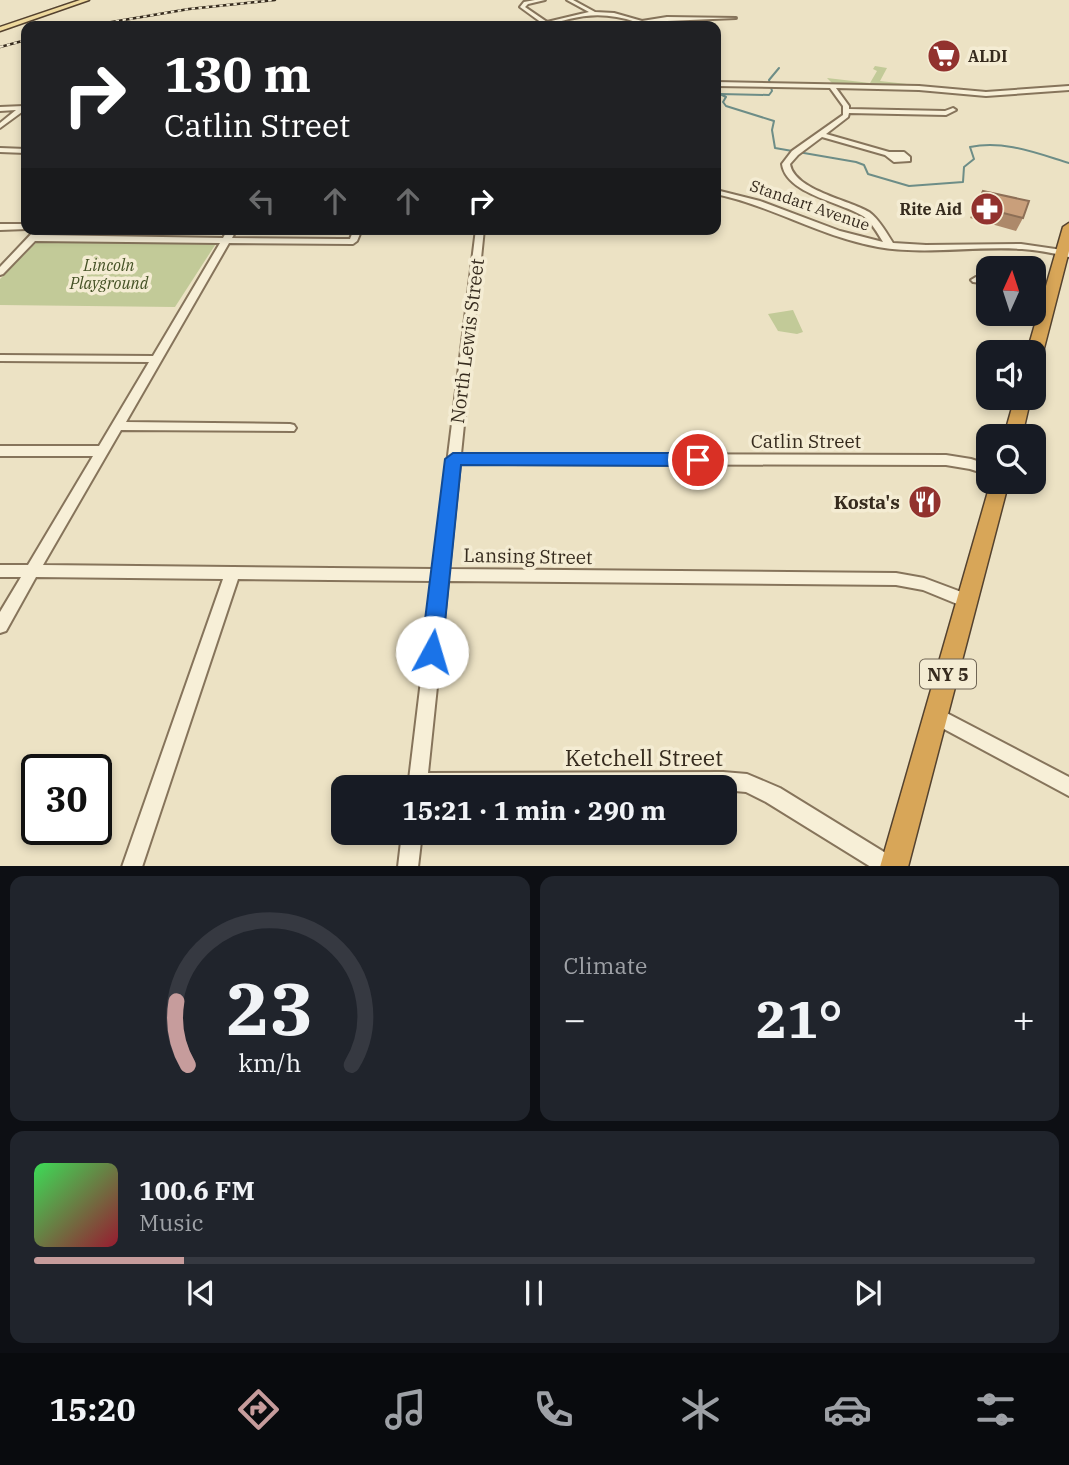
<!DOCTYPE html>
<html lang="en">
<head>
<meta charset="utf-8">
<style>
  body { margin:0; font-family:"IBM Plex Serif",serif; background:#20242c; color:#f1f3f6; height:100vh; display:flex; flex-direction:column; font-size:26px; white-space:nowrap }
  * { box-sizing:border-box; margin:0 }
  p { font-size:23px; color:#9ea1a6 }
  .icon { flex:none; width:38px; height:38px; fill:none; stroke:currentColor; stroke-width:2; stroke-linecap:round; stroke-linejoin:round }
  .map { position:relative; height:866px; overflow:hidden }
  .sheet { display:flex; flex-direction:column; gap:10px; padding:10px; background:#0d0f14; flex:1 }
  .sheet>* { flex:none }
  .guide { position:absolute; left:21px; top:21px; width:700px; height:214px; border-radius:14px; box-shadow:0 4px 10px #0003; background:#202124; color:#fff; overflow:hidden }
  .needle { width:46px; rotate:3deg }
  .fabs { position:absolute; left:976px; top:256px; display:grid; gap:14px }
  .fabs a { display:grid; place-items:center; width:70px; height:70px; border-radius:14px; background:#171b24; box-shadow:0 4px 10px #0003; font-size:35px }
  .speed { position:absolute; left:21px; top:754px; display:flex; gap:14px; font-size:35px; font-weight:700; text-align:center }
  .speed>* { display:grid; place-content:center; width:91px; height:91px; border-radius:50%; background:#171b24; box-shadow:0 4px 10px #0003; line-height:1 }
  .speed .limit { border:4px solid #111; border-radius:10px; background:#fff; color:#111 }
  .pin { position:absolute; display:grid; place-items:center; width:60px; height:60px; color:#fff; margin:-30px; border:4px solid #fff; border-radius:50%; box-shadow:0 2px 7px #0007 }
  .me { position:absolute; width:77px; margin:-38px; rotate:6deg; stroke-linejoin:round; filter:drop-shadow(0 0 5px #0008) }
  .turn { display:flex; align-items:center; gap:24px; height:147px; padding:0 28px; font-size:32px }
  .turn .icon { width:91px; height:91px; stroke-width:2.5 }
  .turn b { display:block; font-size:49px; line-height:60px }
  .lanes { display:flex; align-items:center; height:66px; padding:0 28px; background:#0003; justify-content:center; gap:35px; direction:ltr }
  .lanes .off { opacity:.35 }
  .big { font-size:52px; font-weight:800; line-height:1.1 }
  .sheet .tile { flex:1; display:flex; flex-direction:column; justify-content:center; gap:10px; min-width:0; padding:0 24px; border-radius:14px; background:#20242c }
  .sheet .dial { align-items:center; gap:0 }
  .dial svg { height:182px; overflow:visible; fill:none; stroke:#363941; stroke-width:7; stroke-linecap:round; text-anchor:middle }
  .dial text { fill:#f1f3f6; stroke:none }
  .song { display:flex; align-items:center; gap:21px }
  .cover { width:84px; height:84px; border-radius:10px; background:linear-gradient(135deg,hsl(130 70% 55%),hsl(350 70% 35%)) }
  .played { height:7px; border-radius:4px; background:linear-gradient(90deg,#c69c9c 15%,#363941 15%) }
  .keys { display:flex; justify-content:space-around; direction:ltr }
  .heat { display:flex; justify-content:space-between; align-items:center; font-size:38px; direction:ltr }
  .sheet .tiles { flex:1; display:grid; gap:10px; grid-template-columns:1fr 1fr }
  .tile:last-child { grid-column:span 2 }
  .trip { position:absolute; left:331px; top:775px; width:406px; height:70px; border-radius:14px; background:#171b24; box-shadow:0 4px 10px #0003; font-weight:800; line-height:70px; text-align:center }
  .dock { display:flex; height:112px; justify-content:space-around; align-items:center; background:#090b0e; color:#9ea1a6 }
  .dock .icon { width:49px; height:49px }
  .dock .current { color:#c69c9c }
  .dock b { font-size:32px; color:#f1f3f6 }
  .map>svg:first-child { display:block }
  .green { fill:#c2ca98 }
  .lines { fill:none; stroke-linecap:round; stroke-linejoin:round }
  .stream { stroke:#6d8d87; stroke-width:2 }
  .minor-casing { stroke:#86745b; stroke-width:4 }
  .major-casing { stroke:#54422f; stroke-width:3 }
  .highway-casing { stroke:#54422f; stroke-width:3 }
  .minor { fill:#f7efd7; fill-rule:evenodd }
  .major { fill:#eed99d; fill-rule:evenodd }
  .highway { fill:#d8a658; fill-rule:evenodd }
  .rail-casing { stroke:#362b1e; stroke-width:2.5 }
  .rail { stroke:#f4ecd3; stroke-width:2; stroke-dasharray:3.5; stroke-linecap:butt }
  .wall { fill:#ad896a }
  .building { fill:#c99f7b; stroke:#8d6f56; stroke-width:2 }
  .route { fill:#1a73e8; stroke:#114b97; stroke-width:2 }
  .labels { text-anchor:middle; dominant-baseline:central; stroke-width:7; stroke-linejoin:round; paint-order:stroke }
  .far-poi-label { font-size:16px; font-weight:bold; fill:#362b1e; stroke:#f4ecd3; text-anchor:start }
  .far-street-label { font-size:16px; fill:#362b1e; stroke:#f4ecd3 }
  .far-park-label { font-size:16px; font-style:italic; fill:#455226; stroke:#f4ecd3 }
  .shield { fill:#f4ecd3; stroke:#6f6554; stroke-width:2 }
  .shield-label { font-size:18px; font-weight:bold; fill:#362b1e }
  .street-label { font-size:19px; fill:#362b1e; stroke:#f4ecd3 }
  .poi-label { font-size:19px; font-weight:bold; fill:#362b1e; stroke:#f4ecd3; text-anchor:end }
  .near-street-label { font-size:23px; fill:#362b1e; stroke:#f4ecd3 }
</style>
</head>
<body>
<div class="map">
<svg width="1069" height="867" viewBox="0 0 1069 867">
  <rect width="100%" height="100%" fill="#ece2c4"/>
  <path class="green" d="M 875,66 L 887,68 L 880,81 L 943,88 L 833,84 L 827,78 L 870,83 L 877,71 L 873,69 Z
    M 38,241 L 217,242 L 175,307 L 0,305 L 0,279 Z
    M 793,310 L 803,332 L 797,334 L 778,331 L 768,314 Z"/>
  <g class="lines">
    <path class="stream" d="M 779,68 L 769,80 L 772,91 L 769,95 L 720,94 L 726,97 L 723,102 L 726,106 L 774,121 L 772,130 L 775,148 L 856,162 L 864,165 L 868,174 L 909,186 L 963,182 L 964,167 L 974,159 L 970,147 C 1004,140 1036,153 1069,163"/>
    <defs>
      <path id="minor" d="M 535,0 L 545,0 L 528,4 L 525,7 L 547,22 L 589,12 L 567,0 L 573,0 L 595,12 L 614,13 L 642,21 L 667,17 L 736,18 L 667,21 L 636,26 L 633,24 L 636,22 C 613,14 592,13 569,19 C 557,22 547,26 536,26 L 542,23 L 520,7 L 524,2 Z
        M 716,82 L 919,86 L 986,92 L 1069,86 L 1069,90 L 986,96 L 919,90 L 836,88 L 849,106 L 849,109 L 945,111 L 953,108 L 956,110 L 946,115 L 849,113 L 848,117 L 826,134 L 889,152 L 904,152 L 910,157 L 910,161 L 894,162 L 885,155 L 822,137 L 798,155 L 790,164 C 794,190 849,200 869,212 C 879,219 887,234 893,243 L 926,245 L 1021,244 L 1069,251 L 1069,257 C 1053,253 1038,250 1022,249 C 974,246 925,255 878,247 C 822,237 772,206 716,194 L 716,190 L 760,201 L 840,231 L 883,242 C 878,234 871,221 863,216 C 841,202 786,194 782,164 L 792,151 L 843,115 L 843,106 L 830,88 L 716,86 Z
        M 0,107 L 24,106 L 26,107 L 26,109 L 0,128 L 0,123 L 16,110 L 0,111 Z
        M 0,148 L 26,149 L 26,153 L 0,152 Z
        M 0,224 L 26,224 L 27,229 L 0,230 Z
        M 36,229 L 45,229 L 40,235 L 223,238 L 228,229 L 237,229 L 232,238 L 339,239 L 350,239 L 354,229 L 362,229 L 357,241 L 353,244 L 229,243 L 126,422 L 290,424 L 294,425 L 296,428 L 294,431 L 121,430 L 43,565 L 434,569 L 476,229 L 484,229 L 461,454 L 946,455 L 971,459 L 989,465 L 989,475 L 970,469 L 946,465 L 460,464 L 449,569 L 896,573 L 924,578 L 972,596 L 975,601 L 972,606 L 967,608 L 923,590 L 896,585 L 448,581 L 428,773 L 723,772 L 747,774 L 780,788 L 897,860 L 900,867 L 871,867 L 766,802 L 746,792 L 724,790 L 724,788 L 408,788 L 433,581 L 238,579 L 142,867 L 122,867 L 223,579 L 36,577 L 6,631 L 0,633 L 0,612 L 21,577 L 0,577 L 0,565 L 28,565 L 93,456 L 0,456 L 0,446 L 99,446 L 149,362 L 0,361 L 0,355 L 153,356 L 220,243 L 35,241 L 3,274 L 0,275 L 0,267 Z
        M 976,277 L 989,278 L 989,284 L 973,282 L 971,280 Z
        M 1034,286 L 1054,291 L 1056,293 L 1051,296 L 1034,292 Z
        M 937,708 L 1069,777 L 1069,796 L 931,722 L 928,716 L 931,710 Z
        M 402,833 L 422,833 L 418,867 L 398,867 Z"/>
      <path id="major" d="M 80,0 L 89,0 L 0,31 L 0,27 Z"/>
      <path id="highway" d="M 1069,223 L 1069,251 L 1042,356 L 1034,361 L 1034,352 L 1027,352 L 1063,227 Z
        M 1015,397 L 1031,397 L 1022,436 L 1004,436 Z
        M 991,481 L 1009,481 L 908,867 L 880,867 Z"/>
    </defs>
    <use href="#minor" class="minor-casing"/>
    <use href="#major" class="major-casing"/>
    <use href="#highway" class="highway-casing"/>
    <use href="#minor" class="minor"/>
    <use href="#major" class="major"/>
    <use href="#highway" class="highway"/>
    <defs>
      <path id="rail" d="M 88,26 L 189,9 L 275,0
        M 0,47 L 26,40"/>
    </defs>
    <use href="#rail" class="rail-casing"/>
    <use href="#rail" class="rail"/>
  </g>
  <path class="wall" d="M 983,191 L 1023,218 L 1016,231 L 970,218 Z"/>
  <path class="building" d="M 983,191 L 1029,201 L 1023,218 L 976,206 Z"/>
  <path class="route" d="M 453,453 L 698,453 L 706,460 L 698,466 L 461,465 L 442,652 L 439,659 L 432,662 L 424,659 L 421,652 L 445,459 Z"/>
  <defs>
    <symbol id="supermarket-disc" viewBox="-11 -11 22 22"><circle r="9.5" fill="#92322e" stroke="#f4ecd3"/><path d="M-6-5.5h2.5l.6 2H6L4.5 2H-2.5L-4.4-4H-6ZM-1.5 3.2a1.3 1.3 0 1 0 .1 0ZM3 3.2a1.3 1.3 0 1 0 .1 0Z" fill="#fff"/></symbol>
    <symbol id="pharmacy-disc" viewBox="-11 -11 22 22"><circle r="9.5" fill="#92322e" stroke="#f4ecd3"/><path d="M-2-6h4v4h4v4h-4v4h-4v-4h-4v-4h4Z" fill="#fff"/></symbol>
    <symbol id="restaurant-disc" viewBox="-11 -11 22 22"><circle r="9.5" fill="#92322e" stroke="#f4ecd3"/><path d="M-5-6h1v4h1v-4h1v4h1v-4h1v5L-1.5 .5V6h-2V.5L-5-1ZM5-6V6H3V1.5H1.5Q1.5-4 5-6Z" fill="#fff"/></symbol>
  </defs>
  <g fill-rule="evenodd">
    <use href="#supermarket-disc" x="925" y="37" width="38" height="38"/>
    <use href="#pharmacy-disc" x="968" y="190" width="38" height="38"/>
    <use href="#restaurant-disc" x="906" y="483" width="38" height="38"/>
  </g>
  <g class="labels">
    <g class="far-poi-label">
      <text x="968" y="56">ALDI</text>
      <text x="962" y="209" text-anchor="end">Rite Aid</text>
    </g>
    <g class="far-street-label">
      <text transform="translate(810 205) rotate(19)">Standart Avenue</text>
    </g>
    <g class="far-park-label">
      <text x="109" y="265">Lincoln<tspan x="109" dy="18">Playground</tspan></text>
    </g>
    <rect class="shield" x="920" y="659.5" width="56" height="29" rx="5"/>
    <g class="shield-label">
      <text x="948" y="674">NY 5</text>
    </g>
    <g class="street-label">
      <text transform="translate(467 341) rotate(-83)">North Lewis Street</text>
      <text x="806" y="441">Catlin Street</text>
      <text transform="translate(528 556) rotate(1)">Lansing Street</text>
    </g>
    <g class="poi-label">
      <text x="900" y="502">Kosta's</text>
    </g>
    <g class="near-street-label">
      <text x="644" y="757">Ketchell Street</text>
    </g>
  </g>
</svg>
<div class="fabs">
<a><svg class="needle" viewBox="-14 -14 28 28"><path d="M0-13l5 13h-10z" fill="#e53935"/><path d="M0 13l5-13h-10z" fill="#9ea1a6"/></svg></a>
<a><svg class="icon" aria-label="sound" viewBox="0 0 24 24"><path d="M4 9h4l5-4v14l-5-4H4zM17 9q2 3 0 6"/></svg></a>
<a><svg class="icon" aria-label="search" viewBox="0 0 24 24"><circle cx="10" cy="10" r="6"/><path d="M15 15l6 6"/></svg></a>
</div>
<div class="speed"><div class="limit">30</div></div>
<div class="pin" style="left:698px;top:460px;background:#d93025"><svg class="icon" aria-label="arrive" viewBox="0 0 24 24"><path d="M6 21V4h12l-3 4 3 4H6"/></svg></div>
<svg class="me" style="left:432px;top:652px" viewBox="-20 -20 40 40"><circle r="19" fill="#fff"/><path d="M0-13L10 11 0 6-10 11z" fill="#1a73e8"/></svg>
<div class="trip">15:21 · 1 min · 290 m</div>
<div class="guide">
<div class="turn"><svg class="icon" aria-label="right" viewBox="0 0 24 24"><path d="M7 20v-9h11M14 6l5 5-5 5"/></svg><div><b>130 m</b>Catlin Street</div></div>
<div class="lanes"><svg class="icon off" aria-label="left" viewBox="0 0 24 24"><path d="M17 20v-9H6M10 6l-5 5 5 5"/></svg><svg class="icon off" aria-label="ahead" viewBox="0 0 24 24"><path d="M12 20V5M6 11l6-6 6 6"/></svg><svg class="icon off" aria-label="ahead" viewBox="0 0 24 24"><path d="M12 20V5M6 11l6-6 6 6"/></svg><svg class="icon" aria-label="right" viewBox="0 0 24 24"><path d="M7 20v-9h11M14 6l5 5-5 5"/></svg></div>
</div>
</div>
<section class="sheet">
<div class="tiles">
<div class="tile dial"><svg viewBox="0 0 100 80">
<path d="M14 69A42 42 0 1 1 86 69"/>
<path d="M14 69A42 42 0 0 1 9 41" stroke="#c69c9c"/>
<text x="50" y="56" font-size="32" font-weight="700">23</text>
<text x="50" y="72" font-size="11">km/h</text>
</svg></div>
<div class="tile"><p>Climate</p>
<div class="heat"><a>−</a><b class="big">21°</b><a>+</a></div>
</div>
<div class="tile">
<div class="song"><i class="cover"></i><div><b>100.6 FM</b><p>Music</p></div></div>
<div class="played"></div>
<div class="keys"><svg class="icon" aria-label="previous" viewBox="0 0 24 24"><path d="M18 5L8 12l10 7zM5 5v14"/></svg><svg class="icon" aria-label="pause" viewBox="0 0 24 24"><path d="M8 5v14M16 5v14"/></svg><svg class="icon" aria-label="next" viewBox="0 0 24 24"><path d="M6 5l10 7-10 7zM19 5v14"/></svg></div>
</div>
</div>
</section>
<nav class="dock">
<b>15:20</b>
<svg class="icon current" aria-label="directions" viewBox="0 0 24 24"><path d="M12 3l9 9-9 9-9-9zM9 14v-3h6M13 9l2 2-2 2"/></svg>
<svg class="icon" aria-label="music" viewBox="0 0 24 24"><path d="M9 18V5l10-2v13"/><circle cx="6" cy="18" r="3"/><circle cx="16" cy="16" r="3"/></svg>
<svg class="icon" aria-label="phone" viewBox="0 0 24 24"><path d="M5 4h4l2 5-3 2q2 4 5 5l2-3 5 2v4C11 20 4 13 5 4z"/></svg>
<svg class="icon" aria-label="climate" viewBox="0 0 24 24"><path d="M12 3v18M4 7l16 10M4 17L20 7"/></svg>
<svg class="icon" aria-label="car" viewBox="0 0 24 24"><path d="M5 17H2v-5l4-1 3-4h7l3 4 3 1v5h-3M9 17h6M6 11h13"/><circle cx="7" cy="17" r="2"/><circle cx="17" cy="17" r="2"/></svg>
<svg class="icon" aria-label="filters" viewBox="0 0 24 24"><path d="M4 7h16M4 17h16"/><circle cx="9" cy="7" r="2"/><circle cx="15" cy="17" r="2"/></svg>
</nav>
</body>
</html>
